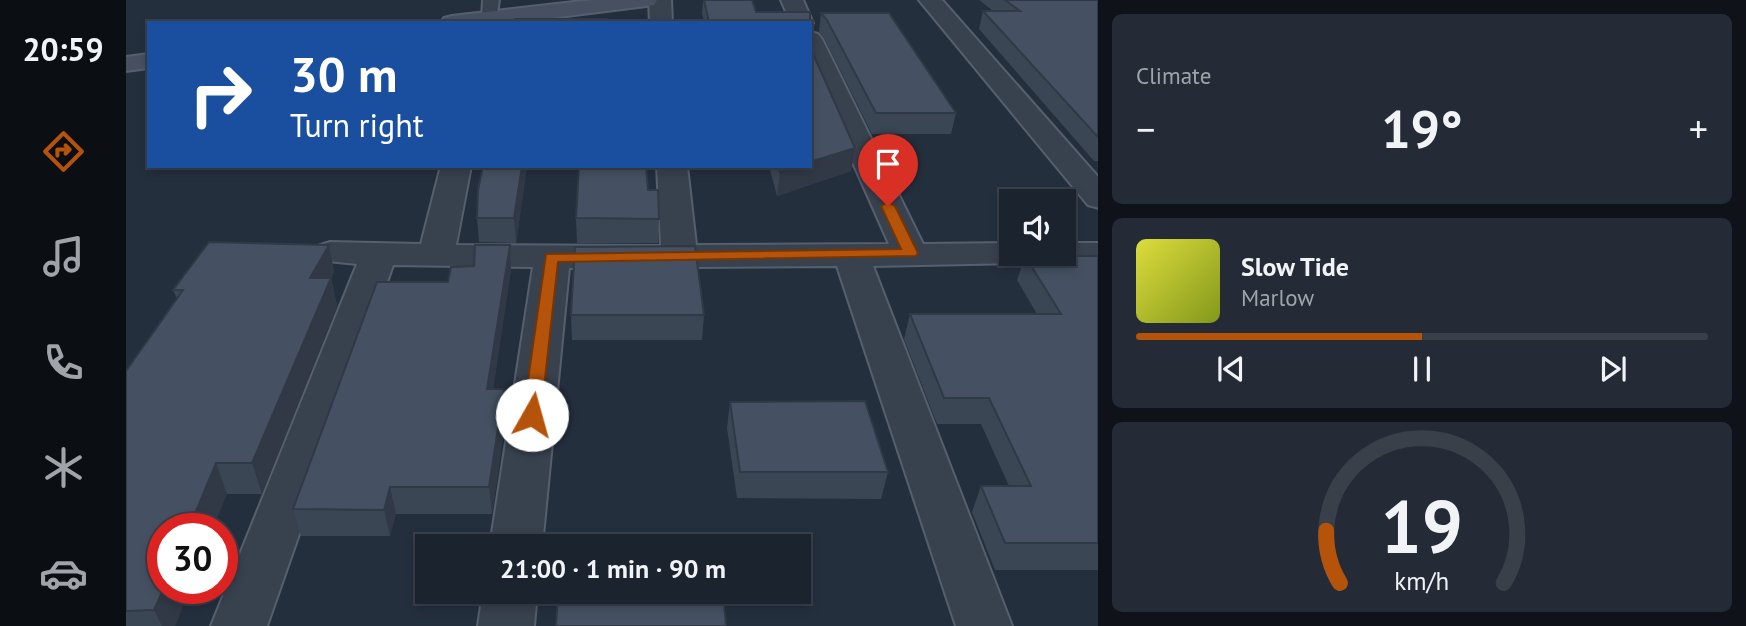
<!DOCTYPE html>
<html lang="en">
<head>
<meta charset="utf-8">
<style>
  body { margin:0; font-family:"PT Sans",sans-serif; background:#242b36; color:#f1f3f6; height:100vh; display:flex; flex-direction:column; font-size:26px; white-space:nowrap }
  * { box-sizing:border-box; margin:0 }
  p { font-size:23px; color:#a0a4aa }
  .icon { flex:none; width:38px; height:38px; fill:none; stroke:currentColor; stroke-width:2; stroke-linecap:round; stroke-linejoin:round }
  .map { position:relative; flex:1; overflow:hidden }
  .side { display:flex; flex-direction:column; gap:14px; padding:14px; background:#0f1319; width:648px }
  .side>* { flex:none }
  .hud { position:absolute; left:21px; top:21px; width:665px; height:147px; border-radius:0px; box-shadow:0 4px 10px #0003,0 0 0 2px #39404a; background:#1a4fa0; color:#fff; overflow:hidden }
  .fabs { position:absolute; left:873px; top:189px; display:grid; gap:14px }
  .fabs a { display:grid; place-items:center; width:77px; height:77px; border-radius:0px; background:#1b232e; box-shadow:0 4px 10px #0003,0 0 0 2px #39404a; font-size:35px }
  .speed { position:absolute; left:21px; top:513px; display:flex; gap:14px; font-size:35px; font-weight:700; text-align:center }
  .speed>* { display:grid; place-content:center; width:91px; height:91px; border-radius:50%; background:#1b232e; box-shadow:0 4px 10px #0003,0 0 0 2px #39404a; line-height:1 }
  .speed .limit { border:10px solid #d22; background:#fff; color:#111 }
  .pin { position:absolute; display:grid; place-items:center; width:60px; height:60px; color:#fff; margin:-72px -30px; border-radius:50% 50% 50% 0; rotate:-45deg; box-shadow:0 0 7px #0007 }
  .pin .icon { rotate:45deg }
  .me { position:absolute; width:77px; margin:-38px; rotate:7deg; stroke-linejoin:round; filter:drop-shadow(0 0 5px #0008) }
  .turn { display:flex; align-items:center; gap:24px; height:147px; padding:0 28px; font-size:32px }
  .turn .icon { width:91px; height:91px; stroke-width:2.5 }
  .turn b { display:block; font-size:49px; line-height:60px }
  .big { font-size:52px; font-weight:700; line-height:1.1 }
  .side .tile { flex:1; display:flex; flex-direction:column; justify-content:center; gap:10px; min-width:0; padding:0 24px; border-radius:10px; background:#242b36 }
  .side .dial { align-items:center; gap:0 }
  .dial svg { height:182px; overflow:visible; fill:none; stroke:#39404a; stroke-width:7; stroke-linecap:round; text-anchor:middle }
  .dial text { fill:#f1f3f6; stroke:none }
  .song { display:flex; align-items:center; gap:21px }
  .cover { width:84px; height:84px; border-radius:10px; background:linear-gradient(135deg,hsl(60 70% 55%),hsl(70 70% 35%)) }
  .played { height:7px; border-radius:4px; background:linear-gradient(90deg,#b45309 50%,#39404a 50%) }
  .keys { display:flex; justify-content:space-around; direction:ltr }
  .heat { display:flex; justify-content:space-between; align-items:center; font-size:38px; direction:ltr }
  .trip { position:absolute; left:289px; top:534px; width:396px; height:70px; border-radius:0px; background:#1b232e; box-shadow:0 4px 10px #0003,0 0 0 2px #39404a; font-weight:700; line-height:70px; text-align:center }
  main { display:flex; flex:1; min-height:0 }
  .tab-bar { display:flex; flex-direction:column; width:126px; justify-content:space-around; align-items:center; background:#0b0e12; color:#a0a4aa }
  .tab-bar .icon { width:49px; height:49px }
  .tab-bar .on { color:#b45309 }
  .tab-bar b { font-size:32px; color:#f1f3f6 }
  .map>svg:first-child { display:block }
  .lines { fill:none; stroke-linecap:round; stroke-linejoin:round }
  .lane-casing { stroke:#565f6c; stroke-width:4 }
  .street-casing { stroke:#565f6c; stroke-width:4 }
  .secondary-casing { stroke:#565f6c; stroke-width:4 }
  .lane { fill:#38414e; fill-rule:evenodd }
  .street { fill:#38414e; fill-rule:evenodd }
  .secondary { fill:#465061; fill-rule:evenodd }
  .wall { fill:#3b4654 }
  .shaded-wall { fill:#303945 }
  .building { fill:#455162; stroke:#303945; stroke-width:2 }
  .route { fill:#b45309; stroke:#753606; stroke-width:2 }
</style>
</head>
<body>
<main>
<nav class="tab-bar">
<b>20:59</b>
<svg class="icon on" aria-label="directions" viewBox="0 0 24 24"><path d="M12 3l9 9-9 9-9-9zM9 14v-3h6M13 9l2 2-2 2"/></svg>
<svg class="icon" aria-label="music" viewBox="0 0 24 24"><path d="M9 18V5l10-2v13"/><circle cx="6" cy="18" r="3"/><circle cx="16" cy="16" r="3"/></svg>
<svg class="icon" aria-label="phone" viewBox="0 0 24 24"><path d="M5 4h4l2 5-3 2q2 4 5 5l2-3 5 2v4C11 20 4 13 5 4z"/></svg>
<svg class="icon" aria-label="climate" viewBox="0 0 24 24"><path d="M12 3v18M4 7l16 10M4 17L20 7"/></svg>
<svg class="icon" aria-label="car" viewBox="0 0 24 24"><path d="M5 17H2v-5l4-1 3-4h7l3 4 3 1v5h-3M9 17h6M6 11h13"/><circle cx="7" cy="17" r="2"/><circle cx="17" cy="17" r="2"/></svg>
</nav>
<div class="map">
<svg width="973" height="626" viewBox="0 0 973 626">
  <rect width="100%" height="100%" fill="#242f3e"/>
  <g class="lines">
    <defs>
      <path id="lane" d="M 357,0 L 373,0 L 370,21 L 363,23 L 356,18 Z"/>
      <path id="street" d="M 523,0 L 545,0 L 546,23 L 524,23 Z
        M 655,0 L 677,0 L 687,23 L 684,28 L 684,23 L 665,23 Z
        M 793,0 L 816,0 L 973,178 L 973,208 L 962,205 Z
        M 684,32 L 692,34 L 696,39 L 797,244 L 886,243 L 886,254 L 938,254 L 938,243 L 973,243 L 973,265 L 894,263 L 747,266 L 886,626 L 830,626 L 711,266 L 443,268 L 416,546 L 364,546 L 407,267 L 267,265 L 141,626 L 85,626 L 231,264 L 192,260 L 186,253 L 192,246 L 204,242 L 295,244 L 315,166 L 345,166 L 330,245 L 535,246 L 531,166 L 561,166 L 570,245 L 763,244 L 684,66 Z
        M 357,592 L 411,592 L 408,626 L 352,626 Z"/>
      <path id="secondary" d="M 465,0 L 531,0 L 528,5 L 520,6 L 385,23 L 315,23 L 318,18 L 326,16 Z
        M 23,54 L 23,68 L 0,71 L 0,57 Z"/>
    </defs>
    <use href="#lane" class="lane-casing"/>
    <use href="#street" class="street-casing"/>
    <use href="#secondary" class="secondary-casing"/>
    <use href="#lane" class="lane"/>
    <use href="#street" class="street"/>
    <use href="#secondary" class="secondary"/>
  </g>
  <path class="wall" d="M 577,0 L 626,0 L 630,12 L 684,23 L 565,23 L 565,20 L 578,21 L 576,14 Z
    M 853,0 L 972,0 L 972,161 L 968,161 L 853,29 L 857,11 L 867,11 Z
    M 695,13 L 830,113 L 825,134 L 746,134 L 698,38 L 693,32 Z
    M 729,148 L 725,171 L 651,196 L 643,166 L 684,166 Z
    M 357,166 L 401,166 L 390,243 L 353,242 L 351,218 Z
    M 522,190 L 533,219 L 532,243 L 451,243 L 450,218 Z
    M 203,245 L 208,272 L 205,278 L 211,306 L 136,494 L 101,494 L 37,588 L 64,588 L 49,626 L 0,626 L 0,371 L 51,299 L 47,290 Z
    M 384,245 L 385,269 L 367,389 L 380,415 L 366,514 L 270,514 L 264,536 L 175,536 L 167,509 L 322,282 Z
    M 899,256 L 972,256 L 972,570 L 869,570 L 846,512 L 855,486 L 883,486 L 855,424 L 811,424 L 778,339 L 784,314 L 911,314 L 891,280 Z
    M 445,315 L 578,315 L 576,340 L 446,340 Z
    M 604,402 L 762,472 L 755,499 L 611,498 L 601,428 Z"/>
  <path class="shaded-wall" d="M 729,148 L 725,171 L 651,196 L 654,172 L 673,166 L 684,166 L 684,162 Z
    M 396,166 L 401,166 L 390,243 L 388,218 Z
    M 203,245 L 208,272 L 191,306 L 184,278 Z
    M 384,245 L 385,269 L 363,415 L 361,389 Z
    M 205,278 L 211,306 L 136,494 L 126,463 Z
    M 378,389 L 380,415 L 366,514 L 363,487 Z
    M 90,463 L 101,494 L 87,528 L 63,528 Z
    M 264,487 L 270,514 L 264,536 L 258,510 Z
    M 38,588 L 64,588 L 49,626 L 36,626 L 28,610 Z"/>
  <path class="building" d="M 578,0 L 626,0 L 630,12 L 684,12 L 684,23 L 565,23 L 565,20 L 583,22 Z
    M 879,0 L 972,0 L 972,137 L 857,11 L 894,11 Z
    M 695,13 L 763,13 L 830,113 L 750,113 L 701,20 Z
    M 389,19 L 481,19 L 481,23 L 388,23 Z
    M 684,47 L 729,148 L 684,162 Z
    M 357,166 L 396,166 L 388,218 L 351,218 L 352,190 Z
    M 453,166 L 520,166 L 522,190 L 532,190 L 533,219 L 450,218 Z
    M 652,166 L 673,166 L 654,172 Z
    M 83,242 L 203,245 L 184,278 L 205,278 L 126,463 L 90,463 L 63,528 L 37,528 L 37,588 L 38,588 L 28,610 L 0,611 L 0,371 L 57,290 L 47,290 Z
    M 349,245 L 384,245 L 361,389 L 378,389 L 363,487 L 264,487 L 258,510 L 167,509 L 251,282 L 322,282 L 325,267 L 348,266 Z
    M 569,246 L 578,315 L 445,315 L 449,247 Z
    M 899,256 L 972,256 L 972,543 L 879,543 L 855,486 L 905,486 L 863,398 L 818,398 L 784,314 L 935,314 Z
    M 739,401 L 762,472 L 614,472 L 604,402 Z
    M 432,592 L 597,592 L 600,626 L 430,626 Z"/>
  <path class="route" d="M 762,202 L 769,206 L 792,253 L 790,256 L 432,262 L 415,415 L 412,419 L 400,419 L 397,415 L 420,254 L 775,249 L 755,206 Z"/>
</svg>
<div class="fabs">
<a><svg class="icon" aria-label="sound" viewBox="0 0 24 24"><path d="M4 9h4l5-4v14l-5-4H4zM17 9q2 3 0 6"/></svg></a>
</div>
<div class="speed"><div class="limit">30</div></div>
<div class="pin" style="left:762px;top:206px;background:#d93025"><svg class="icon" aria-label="arrive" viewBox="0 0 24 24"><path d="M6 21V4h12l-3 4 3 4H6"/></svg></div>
<svg class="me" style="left:406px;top:415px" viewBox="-20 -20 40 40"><circle r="19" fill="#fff"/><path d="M0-13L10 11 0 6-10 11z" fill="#b45309"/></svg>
<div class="trip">21:00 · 1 min · 90 m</div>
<div class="hud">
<div class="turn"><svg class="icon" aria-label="right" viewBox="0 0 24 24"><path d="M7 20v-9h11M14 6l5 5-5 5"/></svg><div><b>30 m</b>Turn right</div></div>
</div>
</div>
<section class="side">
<div class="tile"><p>Climate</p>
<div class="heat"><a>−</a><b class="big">19°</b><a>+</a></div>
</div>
<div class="tile">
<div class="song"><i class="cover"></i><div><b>Slow Tide</b><p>Marlow</p></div></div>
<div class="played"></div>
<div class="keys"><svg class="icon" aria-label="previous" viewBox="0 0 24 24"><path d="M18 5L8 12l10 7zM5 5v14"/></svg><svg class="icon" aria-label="pause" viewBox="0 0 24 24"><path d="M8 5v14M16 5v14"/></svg><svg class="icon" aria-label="next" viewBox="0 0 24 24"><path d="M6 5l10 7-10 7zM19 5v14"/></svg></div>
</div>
<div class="tile dial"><svg viewBox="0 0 100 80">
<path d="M14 69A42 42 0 1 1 86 69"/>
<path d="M14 69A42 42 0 0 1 8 46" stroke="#b45309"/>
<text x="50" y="56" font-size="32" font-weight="700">19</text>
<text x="50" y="72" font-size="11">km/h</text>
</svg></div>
</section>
</main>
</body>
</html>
